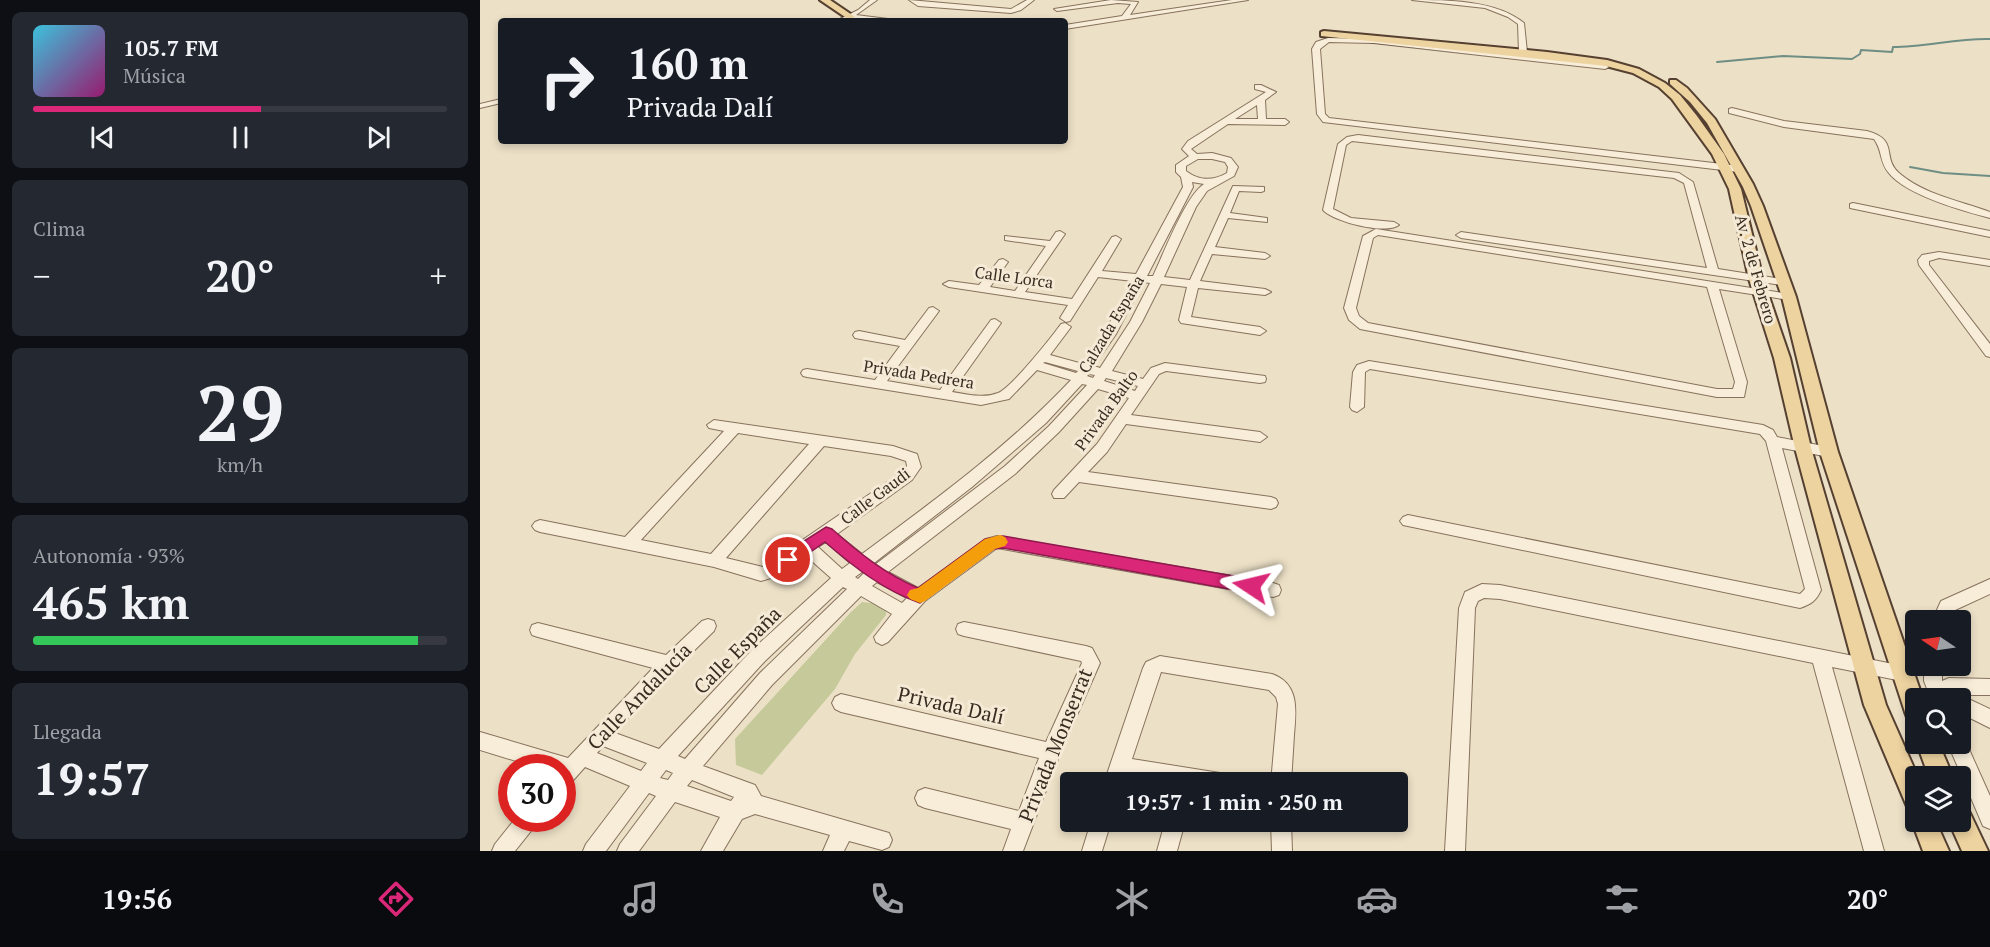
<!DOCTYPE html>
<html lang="es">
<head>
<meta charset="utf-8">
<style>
  body { margin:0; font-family:"PT Serif",serif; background:#242831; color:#f1f3f6; height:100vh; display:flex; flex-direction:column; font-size:22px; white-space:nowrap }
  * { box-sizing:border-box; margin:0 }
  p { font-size:20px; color:#9ea1a6 }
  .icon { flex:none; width:33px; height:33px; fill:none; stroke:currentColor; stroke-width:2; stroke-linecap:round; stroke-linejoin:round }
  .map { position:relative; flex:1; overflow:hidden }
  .side { display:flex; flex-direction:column; gap:12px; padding:12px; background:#0d0f14; width:480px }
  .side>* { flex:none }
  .banner { position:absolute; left:18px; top:18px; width:570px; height:126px; border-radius:6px; box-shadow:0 3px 9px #0003; background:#171b24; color:#f1f3f6; overflow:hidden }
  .needle { width:39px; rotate:283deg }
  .controls { position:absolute; left:1425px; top:610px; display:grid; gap:12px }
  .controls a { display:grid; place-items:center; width:66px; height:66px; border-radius:6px; background:#171b24; box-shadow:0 3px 9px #0003; font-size:30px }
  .speed { position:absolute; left:18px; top:754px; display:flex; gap:12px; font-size:30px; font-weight:700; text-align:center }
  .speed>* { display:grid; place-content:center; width:78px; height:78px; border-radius:50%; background:#171b24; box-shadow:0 3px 9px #0003; line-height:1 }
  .speed .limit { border:9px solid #d22; background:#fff; color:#111 }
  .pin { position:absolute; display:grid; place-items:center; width:51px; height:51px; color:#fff; margin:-26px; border:3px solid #fff; border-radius:50%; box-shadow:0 2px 6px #0007 }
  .me { position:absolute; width:66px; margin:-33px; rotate:280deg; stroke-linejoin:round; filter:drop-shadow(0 0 4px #0008) }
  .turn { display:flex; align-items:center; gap:21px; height:126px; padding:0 30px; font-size:27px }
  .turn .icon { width:78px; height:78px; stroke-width:2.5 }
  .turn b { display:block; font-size:42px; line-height:51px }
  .big { font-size:45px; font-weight:700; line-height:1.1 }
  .side .widget { flex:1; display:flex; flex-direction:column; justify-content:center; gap:9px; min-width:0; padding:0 21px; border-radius:9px; background:#242831 }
  .side .dial { align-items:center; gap:0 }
  .dial b { font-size:78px; line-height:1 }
  .song { display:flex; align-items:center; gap:18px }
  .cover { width:72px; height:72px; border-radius:9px; background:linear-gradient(135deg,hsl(190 70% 55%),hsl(320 70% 35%)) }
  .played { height:6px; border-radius:3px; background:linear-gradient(90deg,#db2777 55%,#363941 55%) }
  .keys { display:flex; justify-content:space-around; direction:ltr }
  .heat { display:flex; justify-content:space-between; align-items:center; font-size:33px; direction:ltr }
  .charge { height:9px; border-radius:4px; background:linear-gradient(90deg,#34c759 93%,#363941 0) }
  .trip { position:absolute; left:580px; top:772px; width:348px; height:60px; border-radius:6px; background:#171b24; box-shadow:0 3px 9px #0003; font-weight:700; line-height:60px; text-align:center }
  .tabs { display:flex; height:96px; justify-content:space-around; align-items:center; background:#090b0e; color:#9ea1a6 }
  .tabs .icon { width:42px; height:42px }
  .tabs .selected { color:#db2777 }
  .tabs b { font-size:27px; color:#f1f3f6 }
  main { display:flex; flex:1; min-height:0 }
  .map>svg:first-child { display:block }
  .green { fill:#c6ca9a }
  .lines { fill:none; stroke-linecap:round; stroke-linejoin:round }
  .stream { stroke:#6e8e85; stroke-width:2 }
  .minor-casing { stroke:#87725d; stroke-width:2 }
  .major-casing { stroke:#554031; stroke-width:4 }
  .minor { fill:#f7edd9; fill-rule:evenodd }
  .major { fill:#edd3a0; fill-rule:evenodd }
  .route { fill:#db2777; stroke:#8e194d; stroke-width:1.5 }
  .slow { fill:#f59e0b }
  .labels { text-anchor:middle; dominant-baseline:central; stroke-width:6; stroke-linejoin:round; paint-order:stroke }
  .street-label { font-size:16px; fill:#382b20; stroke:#f4ead5 }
  .near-street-label { font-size:20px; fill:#382b20; stroke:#f4ead5 }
</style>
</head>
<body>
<main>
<section class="side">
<div class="widget">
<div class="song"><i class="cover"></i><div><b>105.7 FM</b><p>Música</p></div></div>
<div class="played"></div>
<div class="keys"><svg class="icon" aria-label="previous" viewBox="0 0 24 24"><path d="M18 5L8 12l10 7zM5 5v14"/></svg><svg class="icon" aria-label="pause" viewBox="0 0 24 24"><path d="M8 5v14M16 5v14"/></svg><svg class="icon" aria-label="next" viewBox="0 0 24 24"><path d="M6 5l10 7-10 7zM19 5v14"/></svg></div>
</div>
<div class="widget"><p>Clima</p>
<div class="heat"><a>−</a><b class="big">20°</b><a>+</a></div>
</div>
<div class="widget dial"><b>29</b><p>km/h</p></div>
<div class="widget"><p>Autonomía · 93%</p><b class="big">465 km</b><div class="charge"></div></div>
<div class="widget"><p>Llegada</p><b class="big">19:57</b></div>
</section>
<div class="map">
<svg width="1510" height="851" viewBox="0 0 1510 851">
  <rect width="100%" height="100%" fill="#ece0c6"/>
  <path class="green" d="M 382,602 L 400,604 L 406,610 L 406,615 L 375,654 L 355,689 L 282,775 L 256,765 L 255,739 L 370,613 Z"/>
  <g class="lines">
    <path class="stream" d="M 1237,62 L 1303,56 L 1372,59 L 1380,54 L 1381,50 L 1412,52 L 1413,47 C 1446,47 1477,38 1510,39
      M 1430,167 L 1463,173 L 1510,176"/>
    <defs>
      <path id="minor" d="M 390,0 L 397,0 L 376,15 L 424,21 L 369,19 L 356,21 L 378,10 Z
        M 429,0 L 531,9 L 547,0 L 554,0 L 541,10 L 531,13 L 438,6 Z
        M 631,0 L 658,2 L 650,15 L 752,0 L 768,0 L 585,29 L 585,25 L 642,16 L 651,4 L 638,3 L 577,11 L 574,9 Z
        M 932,0 C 968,0 1016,0 1044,23 L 1047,52 L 1043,54 L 1039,52 L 1038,24 L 1028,17 L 1005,8 Z
        M 848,38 L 893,39 L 1125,65 L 1129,67 L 1125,69 L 893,43 L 849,42 L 840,49 L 845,114 L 849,118 L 1259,166 L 1264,169 L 1259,172 L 843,122 L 837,114 L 832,49 L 836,42 Z
        M 775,85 L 781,85 L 796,92 L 785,100 L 786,119 L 805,119 L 809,122 L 805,125 L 748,124 L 711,149 L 717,154 L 732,153 L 751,158 L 758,167 L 754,176 L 727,191 L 716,207 L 684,277 L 710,280 L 753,186 L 784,187 L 784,191 L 781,192 L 759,191 L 750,213 L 787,218 L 787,222 L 748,218 L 735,247 L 785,253 L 790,256 L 785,259 L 732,254 L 720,281 L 785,289 L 791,292 L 785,295 L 718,288 L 711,317 L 780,327 L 786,331 L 780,335 L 701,323 L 699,320 L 707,287 L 681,284 L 662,322 L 632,371 L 663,379 L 671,368 L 685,363 L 785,376 L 786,379 L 785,382 L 780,383 L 686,371 L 679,374 L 651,415 L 780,432 L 787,437 L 780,442 L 646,424 L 627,452 L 608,472 L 791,497 L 796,499 L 798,503 L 796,507 L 791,509 L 599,482 L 584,498 L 574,498 L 572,494 L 574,490 L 617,444 L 649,398 L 618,389 L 579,432 L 535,474 L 408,572 L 438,588 L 506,539 L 517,536 L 793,583 L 799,585 L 801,590 L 799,595 L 793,597 L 517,548 L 445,601 L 408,642 L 402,645 L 396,642 L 394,637 L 412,614 L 381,596 L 292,685 L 223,766 L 275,785 L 281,796 L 409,833 L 412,840 L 409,847 L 402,850 L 369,841 L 364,851 L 343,851 L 350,835 L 275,814 L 262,819 L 243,851 L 221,851 L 240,817 L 195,802 L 159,851 L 137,851 L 140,844 L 176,796 L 169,793 L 126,851 L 103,851 L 106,844 L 150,786 L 105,767 L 89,785 L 82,787 L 82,768 L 59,768 L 0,750 L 0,732 L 88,758 L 173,668 L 58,637 L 52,635 L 50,630 L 52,625 L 58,623 L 186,655 L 222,621 L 228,619 L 234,621 L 236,626 L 234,631 L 160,704 L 135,733 L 179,749 L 273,649 L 351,578 L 326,556 L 294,577 L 281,581 L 234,567 L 60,532 L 55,530 L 52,526 L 55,522 L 60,520 L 145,537 L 244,431 L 229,428 L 227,425 L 234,420 L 413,446 L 437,454 L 441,467 L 432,480 L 357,534 L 382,554 C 455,500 528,447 591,380 L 557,370 L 529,399 L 501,405 L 327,377 L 323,376 L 321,373 L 323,370 L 327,369 L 395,380 L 420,346 L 375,338 L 373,335 L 375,332 L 379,331 L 425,340 L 449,308 L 453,307 L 459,311 L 407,381 L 460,390 L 511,320 L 515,319 L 521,323 L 472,392 C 487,394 503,399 518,393 C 532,387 570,339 581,324 L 585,323 L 591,327 L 570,355 L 603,364 L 624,333 L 653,281 L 618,277 L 590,321 L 586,322 L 580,318 L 588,305 L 469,287 L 463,284 L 469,281 L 499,285 L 519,260 L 523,259 L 528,262 L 510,287 L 535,291 L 566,246 L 525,240 L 525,236 L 570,241 L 576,232 L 580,231 L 585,234 L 545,292 L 592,299 L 632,237 L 636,236 L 641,239 L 622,271 L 656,274 L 703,187 L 701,177 L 696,172 L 696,165 L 709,156 L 702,149 L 708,141 L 786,92 L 775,89 ZM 777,105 L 778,119 L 755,119 ZM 718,159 L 732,159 L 745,162 L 748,167 L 747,173 C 733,181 719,181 706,171 L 706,166 ZM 712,182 L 724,184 C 706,195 683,255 673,276 L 667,276 L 713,187 ZM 663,282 L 670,283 L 650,322 L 620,368 L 614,366 L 636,334 ZM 565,362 L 598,371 L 596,373 L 563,363 ZM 609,374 L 615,375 L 613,378 L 607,376 ZM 626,378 L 658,386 L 655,391 L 624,381 ZM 602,384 L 607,385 L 569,426 L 525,466 L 396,564 L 394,563 L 492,487 L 566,423 ZM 258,433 L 329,444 L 231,554 L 161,540 ZM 344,446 L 411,456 L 426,461 L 427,466 L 422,472 L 283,567 L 246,558 ZM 346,542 L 370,563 L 362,569 L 338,547 ZM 382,572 L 384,573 L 378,579 L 375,577 ZM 397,582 L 427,598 L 422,603 L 392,586 ZM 363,587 L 367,589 L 280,673 L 205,759 L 198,756 L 285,661 ZM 123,746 L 167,763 L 161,771 L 117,753 ZM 186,770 L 193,773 L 188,780 L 180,778 ZM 212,780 L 254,797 L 251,801 L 207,786 Z
        M 21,99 L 21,103 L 0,108 L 0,104 Z
        M 1252,108 L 1304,121 L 1387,131 C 1420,140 1401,157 1419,173 C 1443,194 1480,201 1510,212 L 1510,218 C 1483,211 1425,195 1408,172 C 1399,160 1403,152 1394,139 L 1304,127 L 1249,113 L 1249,109 Z
        M 878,135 L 1199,173 L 1213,182 L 1238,269 L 1302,279 L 1308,282 L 1302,285 L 981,238 L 976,235 L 981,232 L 1227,268 L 1204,183 L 1194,178 L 872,141 L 866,145 L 853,209 L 871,218 L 914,222 L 919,225 C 906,235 854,222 843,210 L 858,144 L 867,137 Z
        M 1373,203 L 1510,231 L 1510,237 L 1370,208 L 1370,204 Z
        M 896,229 L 1309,294 L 1315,297 L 1309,300 L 1239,289 L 1267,382 L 1264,397 L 1237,397 L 880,329 L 869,320 L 864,308 L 883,236 ZM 898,235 L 1227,287 L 1255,382 L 1253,389 L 1237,389 L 888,323 L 879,316 L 876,308 L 893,238 Z
        M 1459,252 L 1510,260 L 1510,266 L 1459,258 L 1449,261 L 1449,265 L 1510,344 L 1510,357 L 1506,356 L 1439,265 L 1438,260 L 1442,255 Z
        M 889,361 L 1283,425 L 1293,430 L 1297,437 L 1354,448 L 1356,452 L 1354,456 L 1349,457 L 1302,448 L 1341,590 C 1336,601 1331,604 1320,608 L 923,525 L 920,521 L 923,517 L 928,515 L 1320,594 L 1325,589 L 1286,441 L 1280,434 L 890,369 L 885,372 L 884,407 L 877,412 L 872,410 L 870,407 L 873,372 L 877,365 Z
        M 1510,579 L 1510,594 L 1473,611 L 1468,621 L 1452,621 L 1461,601 Z
        M 1002,584 L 1020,585 L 1428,667 L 1431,673 L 1428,679 L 1422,681 L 1352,667 L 1404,851 L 1384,851 L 1333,663 L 1020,599 L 1004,598 L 998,601 L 995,608 L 985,851 L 965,851 L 979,608 L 985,592 Z
        M 484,622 L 606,646 L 612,648 L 620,663 L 580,754 L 543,851 L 523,851 L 531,829 L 445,808 L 438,805 L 435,798 L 438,791 L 445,788 L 539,811 L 559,758 L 361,712 L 355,709 L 352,703 L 355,697 L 361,694 L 566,742 L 602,663 L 601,661 L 484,636 L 478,634 L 476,629 L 478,624 Z
        M 680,656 L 792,674 C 820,684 816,711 814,735 C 813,751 812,767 811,783 L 791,783 L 798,704 L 796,697 L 789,690 L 681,672 L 652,759 L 740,773 L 747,776 L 750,783 L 683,783 L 646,777 L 644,783 L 624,783 L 663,668 L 666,662 Z
        M 1444,666 L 1462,666 L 1462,681 L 1469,678 L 1510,679 L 1510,695 L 1480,695 L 1510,709 L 1510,728 L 1480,713 L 1480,699 L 1451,699 L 1444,681 Z
        M 1480,736 L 1484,738 L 1510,796 L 1510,829 L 1503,826 L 1468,744 L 1480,744 Z
        M 35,819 L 58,819 L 55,826 L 35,851 L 12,851 L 15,844 Z
        M 611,822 L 631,822 L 622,851 L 602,851 Z
        M 685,822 L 705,822 L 697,851 L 677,851 Z
        M 791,822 L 811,822 L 812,851 L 792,851 Z"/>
      <path id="major" d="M 340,0 L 350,0 L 375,17 L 368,19 Z
        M 844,31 L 1067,52 L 1127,60 L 1159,69 L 1185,83 L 1200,95 L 1217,116 L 1244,154 L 1261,189 L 1283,279 L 1310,358 L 1331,448 L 1406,705 L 1438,777 L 1436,777 L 1436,813 L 1428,809 L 1384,705 L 1315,448 L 1294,358 L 1269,279 L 1249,189 L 1232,154 L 1192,99 L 1179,87 L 1153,73 L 1126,66 L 841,36 L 841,32 Z
        M 1190,80 L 1196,80 L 1207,88 L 1235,119 L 1273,184 L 1283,206 L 1316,297 L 1358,452 L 1443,699 L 1436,699 L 1436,722 L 1428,720 L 1425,712 L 1340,452 L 1302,297 L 1271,206 L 1263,187 L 1227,123 L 1210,102 L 1190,84 Z
        M 1437,744 L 1459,744 L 1473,777 L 1449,777 Z
        M 1480,808 L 1489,811 L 1508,851 L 1482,851 L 1469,822 L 1480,822 Z
        M 1435,813 L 1436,822 L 1456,822 L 1469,851 L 1443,851 L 1432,822 Z"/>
    </defs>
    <use href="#minor" class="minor-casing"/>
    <use href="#major" class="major-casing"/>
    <use href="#minor" class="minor"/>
    <use href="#major" class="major"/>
  </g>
  <path class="route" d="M 346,527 L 352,529 C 378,552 405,574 438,588 L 505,539 L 523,536 L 771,579 L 776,581 L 779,586 L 776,591 L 771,593 L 523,548 L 514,549 L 440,603 C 403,590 374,567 345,542 L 313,564 L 308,566 L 302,564 L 300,560 L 302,555 Z"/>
  <path class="slow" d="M 520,535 L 525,537 L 528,542 L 525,546 L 515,549 L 445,601 L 440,603 L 430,599 L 427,595 L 430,590 L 438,588 L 505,539 Z"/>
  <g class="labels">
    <g class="street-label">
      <text transform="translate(1276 269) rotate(74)">Av. 2 de Febrero</text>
      <text transform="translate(534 277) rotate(8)">Calle Lorca</text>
      <text transform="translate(631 324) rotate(-59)">Calzada España</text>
      <text transform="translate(439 374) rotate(9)">Privada Pedrera</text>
      <text transform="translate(626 410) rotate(-54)">Privada Balto</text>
      <text transform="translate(395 496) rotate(-37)">Calle Gaudi</text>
    </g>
    <g class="near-street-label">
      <text transform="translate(257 650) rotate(-45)">Calle España</text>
      <text transform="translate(159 696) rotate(-46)">Calle Andalucía</text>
      <text transform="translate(471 705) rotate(13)">Privada Dalí</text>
      <text transform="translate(575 745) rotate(-68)">Privada Monserrat</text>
    </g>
  </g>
</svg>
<div class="controls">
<a><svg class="needle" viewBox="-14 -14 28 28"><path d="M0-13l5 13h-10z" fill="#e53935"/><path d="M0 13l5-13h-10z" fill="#9ea1a6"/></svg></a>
<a><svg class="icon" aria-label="search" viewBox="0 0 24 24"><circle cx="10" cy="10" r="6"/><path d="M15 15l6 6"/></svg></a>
<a><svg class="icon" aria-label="layers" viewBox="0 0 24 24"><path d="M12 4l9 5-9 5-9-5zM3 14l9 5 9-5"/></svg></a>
</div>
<div class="speed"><div class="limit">30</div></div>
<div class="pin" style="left:308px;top:560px;background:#d93025"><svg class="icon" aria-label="arrive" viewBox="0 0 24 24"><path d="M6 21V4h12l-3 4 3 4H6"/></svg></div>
<svg class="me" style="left:771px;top:586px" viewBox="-20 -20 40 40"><path d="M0-17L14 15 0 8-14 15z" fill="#db2777" stroke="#fff" stroke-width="4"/></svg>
<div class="trip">19:57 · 1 min · 250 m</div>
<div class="banner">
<div class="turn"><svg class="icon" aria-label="right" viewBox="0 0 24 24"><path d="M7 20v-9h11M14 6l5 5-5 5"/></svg><div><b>160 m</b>Privada Dalí</div></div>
</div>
</div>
</main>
<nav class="tabs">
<b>19:56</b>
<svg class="icon selected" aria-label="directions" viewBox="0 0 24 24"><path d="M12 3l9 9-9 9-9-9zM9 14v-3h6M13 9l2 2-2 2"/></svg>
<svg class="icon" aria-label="music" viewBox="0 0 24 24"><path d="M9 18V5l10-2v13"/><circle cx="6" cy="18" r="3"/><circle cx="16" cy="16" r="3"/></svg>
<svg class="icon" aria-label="phone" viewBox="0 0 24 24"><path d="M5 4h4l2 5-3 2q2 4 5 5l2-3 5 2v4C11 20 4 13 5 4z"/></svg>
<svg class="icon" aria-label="climate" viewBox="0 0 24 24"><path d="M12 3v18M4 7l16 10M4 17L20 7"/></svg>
<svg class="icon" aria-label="car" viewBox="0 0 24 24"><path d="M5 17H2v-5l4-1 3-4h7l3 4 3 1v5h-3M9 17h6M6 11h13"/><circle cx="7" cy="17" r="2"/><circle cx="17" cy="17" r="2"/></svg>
<svg class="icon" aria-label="filters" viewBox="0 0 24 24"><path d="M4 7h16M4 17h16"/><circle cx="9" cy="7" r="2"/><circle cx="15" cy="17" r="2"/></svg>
<b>20°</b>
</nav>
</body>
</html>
